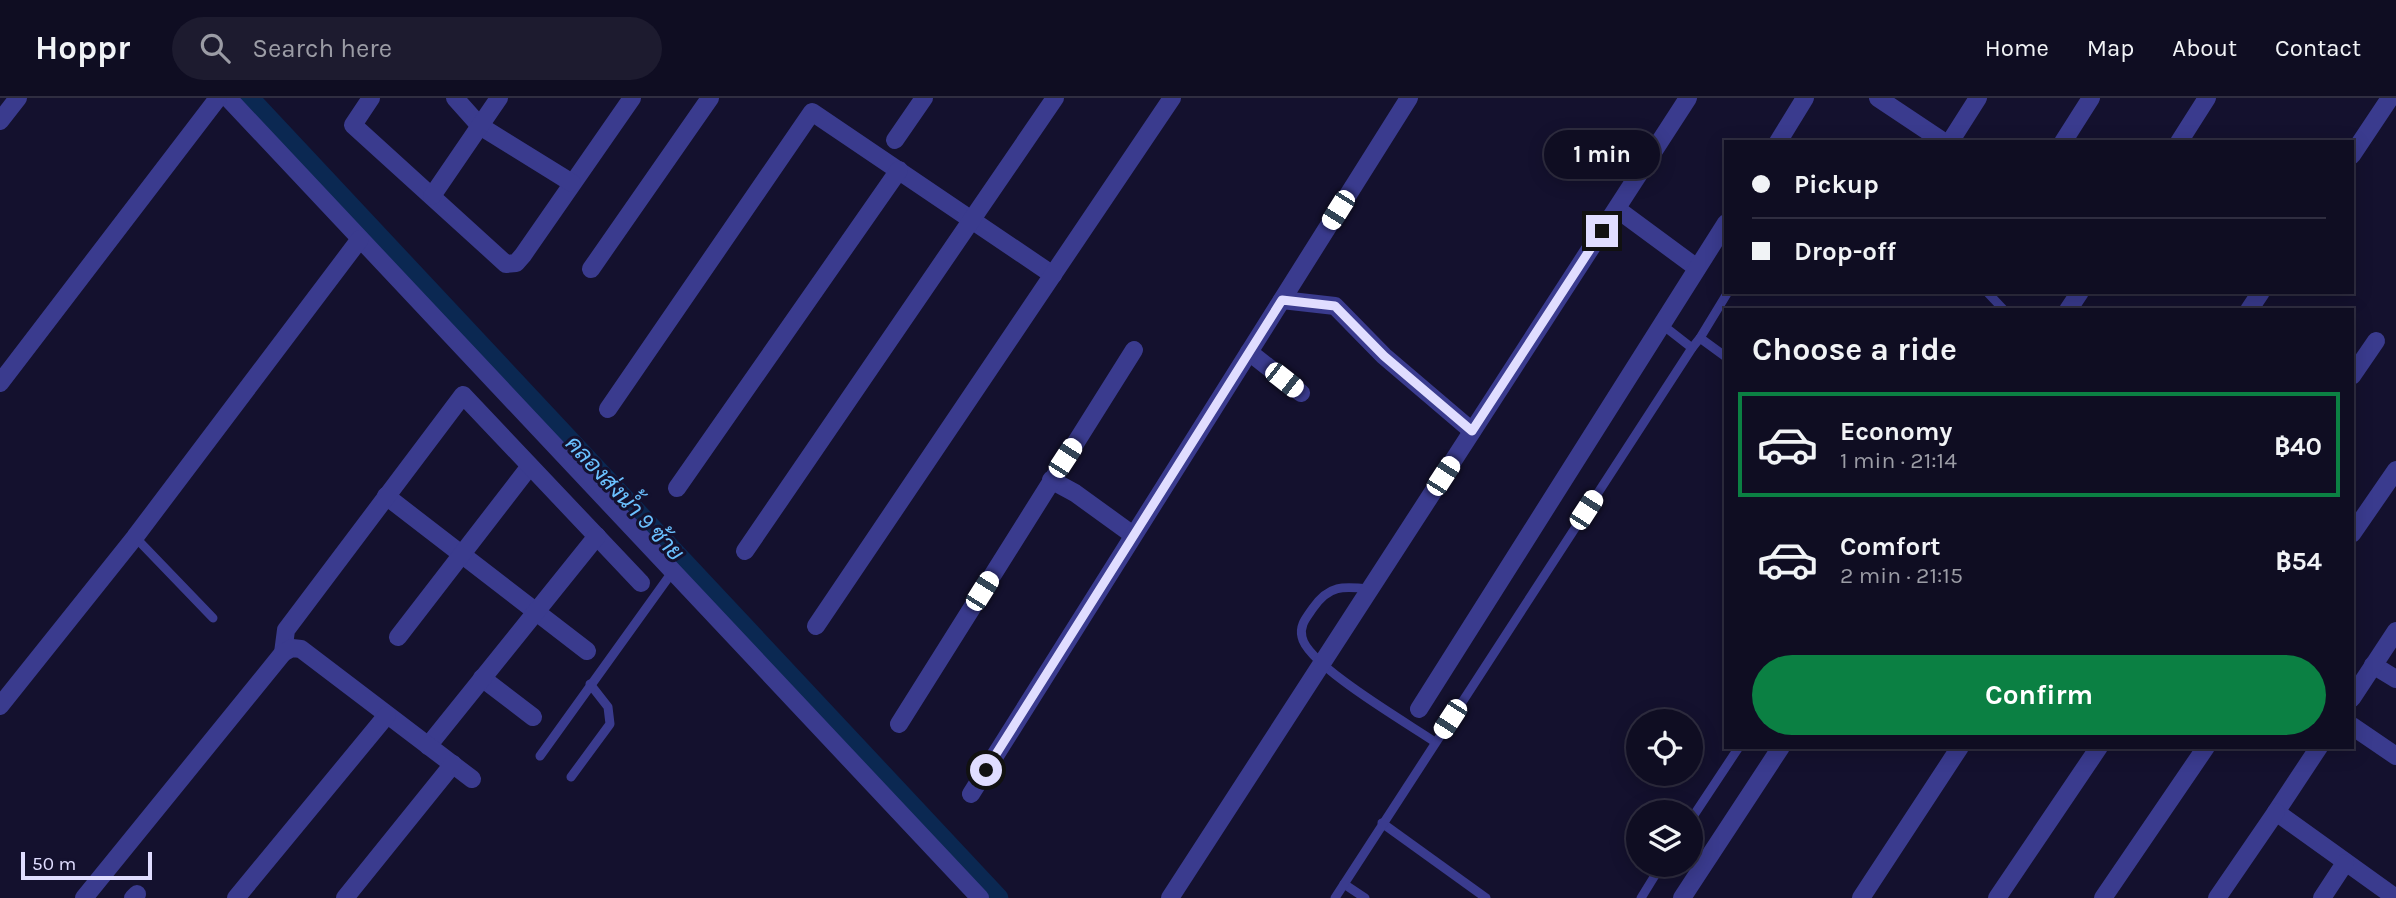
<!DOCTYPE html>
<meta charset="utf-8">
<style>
body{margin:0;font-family:Karla,Sarabun,sans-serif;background:#1d1b2f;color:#f1f3f6;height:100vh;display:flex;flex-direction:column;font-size:26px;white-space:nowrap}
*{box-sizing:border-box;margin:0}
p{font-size:23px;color:#9b9ca5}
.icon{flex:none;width:38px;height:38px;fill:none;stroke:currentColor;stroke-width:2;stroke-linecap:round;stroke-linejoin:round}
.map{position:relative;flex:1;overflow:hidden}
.panel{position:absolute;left:1724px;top:210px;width:630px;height:441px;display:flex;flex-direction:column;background:#0f0d22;border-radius:0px;box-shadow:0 4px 18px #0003,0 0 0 2px #2f2d40}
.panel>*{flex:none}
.hud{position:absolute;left:1724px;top:42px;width:630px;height:154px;border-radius:0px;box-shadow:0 4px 18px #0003,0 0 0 2px #2f2d40;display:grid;align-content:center;height:154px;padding:0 28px;background:#0f0d22}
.buttons{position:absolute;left:1626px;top:611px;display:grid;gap:14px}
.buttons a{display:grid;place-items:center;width:77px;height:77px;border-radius:50%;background:#0f0d22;box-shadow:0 4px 18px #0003,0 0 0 2px #2f2d40;font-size:35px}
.scale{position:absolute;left:21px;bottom:18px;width:131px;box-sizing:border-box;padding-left:7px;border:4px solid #e0ddff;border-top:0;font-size:19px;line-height:24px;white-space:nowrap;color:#e0ddff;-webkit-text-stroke:5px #14112e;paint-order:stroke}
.end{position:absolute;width:32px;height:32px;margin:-16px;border:9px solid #e0ddff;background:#111;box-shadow:0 0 0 4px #111}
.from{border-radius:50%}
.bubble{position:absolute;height:49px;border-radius:24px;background:#0f0d22;box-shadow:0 4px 18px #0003,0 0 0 2px #2f2d40;font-size:23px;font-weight:700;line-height:49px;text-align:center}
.car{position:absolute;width:21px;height:42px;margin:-21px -10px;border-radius:9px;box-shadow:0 0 5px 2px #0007;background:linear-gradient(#fff 24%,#345 0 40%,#fff 0 76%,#345 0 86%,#fff 0)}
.hud b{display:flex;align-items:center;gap:24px;height:66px;font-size:26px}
.hud b+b{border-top:2px solid #2f2d40}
.hud i{width:18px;height:18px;background:#f1f3f6}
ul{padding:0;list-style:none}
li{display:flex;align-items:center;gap:21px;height:105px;margin:0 14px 10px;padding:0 14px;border:4px solid transparent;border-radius:0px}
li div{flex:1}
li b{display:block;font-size:26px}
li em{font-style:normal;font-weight:700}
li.active{border-color:#0b8043}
li>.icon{width:63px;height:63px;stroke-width:1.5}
h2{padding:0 28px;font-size:32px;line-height:84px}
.action{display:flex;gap:14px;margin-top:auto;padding:14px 28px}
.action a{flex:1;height:80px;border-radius:42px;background:#0b8043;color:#fff;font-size:28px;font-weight:700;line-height:80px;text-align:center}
header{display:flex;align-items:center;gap:42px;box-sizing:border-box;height:98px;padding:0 35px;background:#0f0d22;border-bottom:2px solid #2f2d40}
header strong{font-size:33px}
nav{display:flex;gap:38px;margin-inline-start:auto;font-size:24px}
.search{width:490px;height:63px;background:#1d1b2f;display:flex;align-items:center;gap:18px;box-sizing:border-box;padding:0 24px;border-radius:38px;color:#9b9ca5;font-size:26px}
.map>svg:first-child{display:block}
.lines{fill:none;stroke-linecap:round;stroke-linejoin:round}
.canal{stroke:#0b2852;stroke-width:19}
.lane{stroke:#3a3b8e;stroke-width:9}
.street{stroke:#3a3b8e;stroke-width:18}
.route{stroke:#e0ddff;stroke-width:9}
.labels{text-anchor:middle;stroke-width:6;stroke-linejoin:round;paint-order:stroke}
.water-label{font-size:23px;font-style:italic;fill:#6bc1ff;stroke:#14112e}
</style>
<header>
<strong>Hoppr</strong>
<div class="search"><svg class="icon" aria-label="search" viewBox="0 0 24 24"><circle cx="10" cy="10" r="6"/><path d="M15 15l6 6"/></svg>Search here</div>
<nav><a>Home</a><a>Map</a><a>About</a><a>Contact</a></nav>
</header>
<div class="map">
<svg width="2396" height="800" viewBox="0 0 2396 800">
<rect width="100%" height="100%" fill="#14112e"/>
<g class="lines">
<polyline class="canal" points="250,0 999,800"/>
<g class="lane">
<polyline points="1987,194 2004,212"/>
<polyline points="1660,225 1692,250"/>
<polyline points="1700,240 1728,194"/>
<polyline points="135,439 213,520"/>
<path d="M1369 491C1343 488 1329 487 1313 510 1307 519 1299 527 1302 539 1307 567 1407 625 1435 644"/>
<polyline points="540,658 673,473"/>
<polyline points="571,679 610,626 608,609 590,586"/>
<polyline points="1690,723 1739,649"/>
<polyline points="1382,725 1486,800"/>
<polyline points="1344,786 1365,800"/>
<polyline points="1335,800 1692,250 1700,240 1726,259"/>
<polyline points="1641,800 1662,766"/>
</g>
<g class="street">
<polyline points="228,0 980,800"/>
<polyline points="371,0 353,27 506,166 516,165 523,157 632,0"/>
<polyline points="455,0 480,28 572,85"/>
<polyline points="1878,0 1944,44"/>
<polyline points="0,23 18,0"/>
<polyline points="895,42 924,0"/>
<polyline points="1778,44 1805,0"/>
<polyline points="1950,44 1978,0"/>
<polyline points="2063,44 2091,0"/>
<polyline points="2179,44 2207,0"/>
<polyline points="2352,57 2390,0"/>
<polyline points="432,98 499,0"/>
<polyline points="1617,111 1697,170"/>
<polyline points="591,171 710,0"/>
<polyline points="1282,202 1335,208 1384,258 1472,333"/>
<polyline points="2068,212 2080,194"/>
<polyline points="2249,212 2261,194"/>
<polyline points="1249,254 1301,295"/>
<polyline points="2352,278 2376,243"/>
<polyline points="0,285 218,0"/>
<polyline points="608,311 812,14 1053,177"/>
<polyline points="1051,382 1075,395 1133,437"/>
<polyline points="677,390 899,72"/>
<polyline points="386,398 587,553"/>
<polyline points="2352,436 2396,372"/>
<polyline points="745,453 1055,0"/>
<polyline points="816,528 1172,0"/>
<polyline points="398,539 530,368"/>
<polyline points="283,555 286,532 463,297 641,485"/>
<polyline points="2373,567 2396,581"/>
<polyline points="482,580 533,619"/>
<polyline points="2352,600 2396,533"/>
<polyline points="0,608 135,439 360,141"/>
<polyline points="1419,611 1726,125"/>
<polyline points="899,626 1134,252"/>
<polyline points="2352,628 2396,658"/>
<polyline points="428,648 597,438"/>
<polyline points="2319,649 2276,714 2396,800"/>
<polyline points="971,696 1409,0"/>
<polyline points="84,800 283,555 292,550 301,551 472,681"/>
<polyline points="133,800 137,796"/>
<polyline points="236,800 387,617"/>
<polyline points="345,800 453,666"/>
<polyline points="1170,800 1688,0"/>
<polyline points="1682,800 1781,649"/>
<polyline points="1861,800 1960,649"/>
<polyline points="1997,800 2099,649"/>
<polyline points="2103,800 2206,649"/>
<polyline points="2217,800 2276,714"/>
<polyline points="2322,800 2345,765"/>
</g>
</g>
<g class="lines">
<polyline class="route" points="986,672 1282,202 1335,208 1384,258 1472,333 1602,133"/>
</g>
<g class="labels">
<g class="water-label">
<text transform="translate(625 400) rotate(47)" y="8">คลองส่งน้ำ 9 ซ้าย</text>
</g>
</g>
</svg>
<div class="buttons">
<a><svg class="icon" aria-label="locate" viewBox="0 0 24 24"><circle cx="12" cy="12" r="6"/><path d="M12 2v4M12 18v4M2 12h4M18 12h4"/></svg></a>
<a><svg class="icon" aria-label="layers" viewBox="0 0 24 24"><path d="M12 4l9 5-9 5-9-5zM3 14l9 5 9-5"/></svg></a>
</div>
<div class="scale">50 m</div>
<i class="end from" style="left:986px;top:672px"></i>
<i class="end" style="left:1602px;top:133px"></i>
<div class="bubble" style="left:1544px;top:32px;width:116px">1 min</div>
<i class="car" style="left:1338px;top:112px;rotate:212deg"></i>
<i class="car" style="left:1284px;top:282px;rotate:128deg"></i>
<i class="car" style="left:1065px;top:360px;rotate:33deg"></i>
<i class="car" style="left:1443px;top:378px;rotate:33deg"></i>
<i class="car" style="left:1586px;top:412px;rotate:33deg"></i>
<i class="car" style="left:982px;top:493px;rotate:32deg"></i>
<i class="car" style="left:1450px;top:621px;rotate:213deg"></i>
<div class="hud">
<b><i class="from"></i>Pickup</b>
<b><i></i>Drop-off</b>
</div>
<section class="panel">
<h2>Choose a ride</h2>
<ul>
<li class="active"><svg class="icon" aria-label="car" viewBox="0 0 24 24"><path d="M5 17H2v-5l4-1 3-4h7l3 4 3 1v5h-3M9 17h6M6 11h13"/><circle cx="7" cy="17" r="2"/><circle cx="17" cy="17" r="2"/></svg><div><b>Economy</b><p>1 min · 21:14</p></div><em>฿40</em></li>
<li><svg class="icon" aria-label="car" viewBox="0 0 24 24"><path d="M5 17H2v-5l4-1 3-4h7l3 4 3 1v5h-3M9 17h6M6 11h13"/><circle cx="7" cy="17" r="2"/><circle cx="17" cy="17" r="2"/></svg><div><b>Comfort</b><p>2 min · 21:15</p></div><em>฿54</em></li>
</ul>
<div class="action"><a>Confirm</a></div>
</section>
</div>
